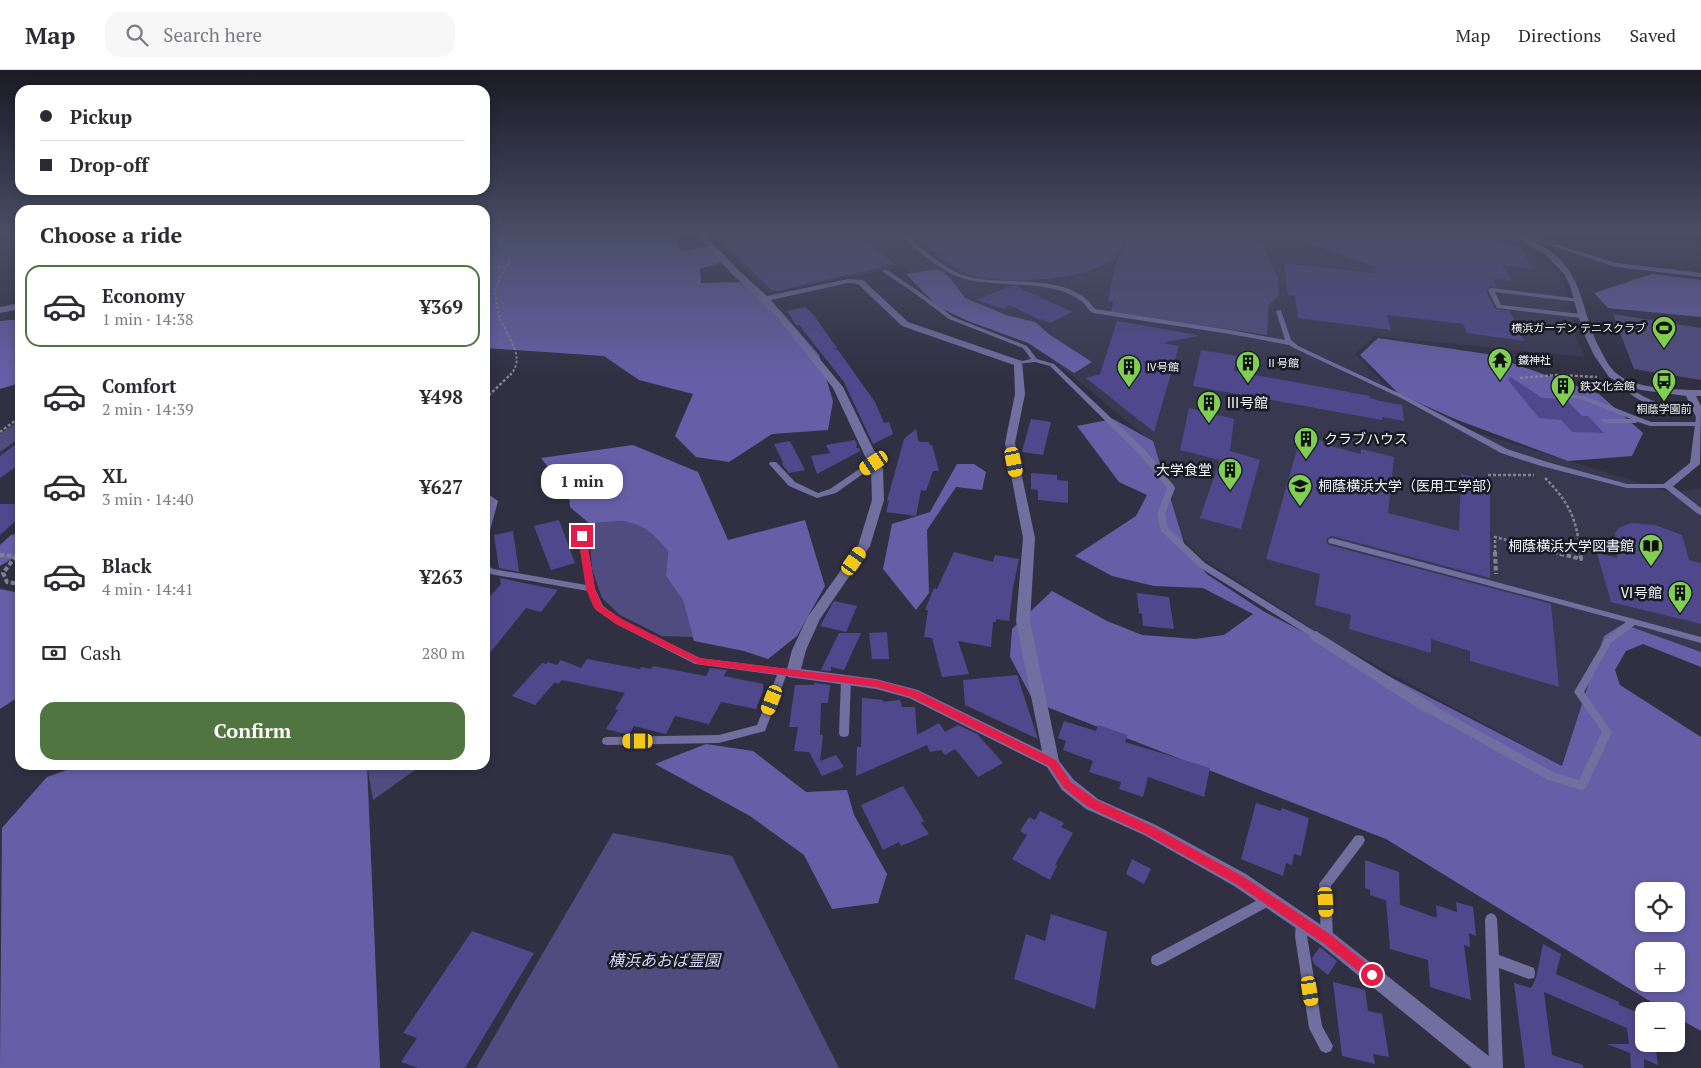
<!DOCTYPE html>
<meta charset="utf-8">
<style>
body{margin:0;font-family:"PT Serif","Noto Sans JP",serif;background:#f7f7f7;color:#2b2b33;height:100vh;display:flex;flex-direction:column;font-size:19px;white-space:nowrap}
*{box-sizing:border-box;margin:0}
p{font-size:16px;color:#7c7c81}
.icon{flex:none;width:28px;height:28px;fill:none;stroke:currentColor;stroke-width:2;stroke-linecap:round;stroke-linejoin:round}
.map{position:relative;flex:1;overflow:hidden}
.sheet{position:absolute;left:15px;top:135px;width:475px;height:565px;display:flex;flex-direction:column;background:#fff;border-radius:15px;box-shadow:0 2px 8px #0003}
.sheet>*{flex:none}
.banner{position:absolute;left:15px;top:15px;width:475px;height:110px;border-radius:15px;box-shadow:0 2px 8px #0003;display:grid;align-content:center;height:110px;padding:0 25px;background:#fff}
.buttons{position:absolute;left:1635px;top:812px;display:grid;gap:10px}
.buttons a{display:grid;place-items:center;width:50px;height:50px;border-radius:10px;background:#fff;box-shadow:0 2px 8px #0003;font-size:25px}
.end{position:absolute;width:22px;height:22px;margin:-11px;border:6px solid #e11d48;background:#fff;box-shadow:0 0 0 2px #fff}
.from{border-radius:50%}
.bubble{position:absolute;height:35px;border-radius:15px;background:#fff;box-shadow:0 2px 8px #0003;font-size:16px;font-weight:600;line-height:35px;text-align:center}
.car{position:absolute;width:15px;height:30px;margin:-15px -8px;border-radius:6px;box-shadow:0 0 4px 1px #0007;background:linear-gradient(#f5c518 24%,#345 0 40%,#f5c518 0 76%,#345 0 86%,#f5c518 0)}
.banner b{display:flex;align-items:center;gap:18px;height:48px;font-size:19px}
.banner b+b{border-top:1px solid #e1e1e2}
.banner i{width:12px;height:12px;background:#2b2b33}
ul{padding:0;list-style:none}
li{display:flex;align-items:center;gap:15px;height:82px;margin:0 10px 8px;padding:0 15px;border:2px solid transparent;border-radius:15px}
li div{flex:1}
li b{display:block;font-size:19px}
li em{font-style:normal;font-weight:600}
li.on{border-color:#517541}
li>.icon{width:45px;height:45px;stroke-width:1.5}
h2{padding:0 25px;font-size:22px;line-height:60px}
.pay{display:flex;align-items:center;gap:12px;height:55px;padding:0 25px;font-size:19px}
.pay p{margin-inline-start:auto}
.action{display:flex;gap:10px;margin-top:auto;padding:10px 25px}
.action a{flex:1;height:58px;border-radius:15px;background:#517541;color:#fff;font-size:20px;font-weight:600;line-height:58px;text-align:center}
header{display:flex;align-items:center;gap:30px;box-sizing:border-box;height:70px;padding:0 25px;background:#fff;border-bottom:1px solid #e1e1e2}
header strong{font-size:24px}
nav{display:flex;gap:28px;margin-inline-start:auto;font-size:18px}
.search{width:350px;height:45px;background:#f7f7f7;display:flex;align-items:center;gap:12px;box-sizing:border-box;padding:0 18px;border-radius:15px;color:#7c7c81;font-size:19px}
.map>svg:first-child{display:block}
.built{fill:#393851}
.green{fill:#504c80}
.forest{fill:#665fa7;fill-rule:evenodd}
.building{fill:#50488d}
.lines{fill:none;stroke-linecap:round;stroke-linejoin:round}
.path-far2{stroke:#828291;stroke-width:2;stroke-dasharray:2.5 2;stroke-linecap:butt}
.path-far1{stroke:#828291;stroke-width:2.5;stroke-dasharray:3 2;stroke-linecap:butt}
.path{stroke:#828291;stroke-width:4;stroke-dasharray:4.5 2.5;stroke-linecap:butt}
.lane{fill:#716ea0;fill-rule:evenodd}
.street{fill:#716ea0;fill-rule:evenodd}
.route{fill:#e11d48}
.labels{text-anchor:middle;stroke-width:5;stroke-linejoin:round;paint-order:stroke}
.far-poi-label{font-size:11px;fill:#f3f3fd;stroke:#1a1a22;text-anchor:start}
.poi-label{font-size:14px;fill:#f3f3fd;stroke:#1a1a22;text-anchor:start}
.near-park-label{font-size:16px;font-style:italic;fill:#d5d4fd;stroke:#1a1a22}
</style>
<header>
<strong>Map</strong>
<div class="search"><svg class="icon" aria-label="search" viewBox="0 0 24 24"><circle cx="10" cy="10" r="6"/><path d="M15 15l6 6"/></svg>Search here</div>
<nav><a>Map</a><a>Directions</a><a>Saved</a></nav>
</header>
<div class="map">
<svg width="1701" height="998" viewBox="0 0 1701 998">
<rect width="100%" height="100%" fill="#313043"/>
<polygon class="built" points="713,165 1507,165 1558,200 1566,219 1575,265 1585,287 1375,266 1355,284 1394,324 1465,359 1673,423 1701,418 1701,585 1630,557 1562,696 1331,571 1201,487 1167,453 1151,371 1029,270 941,231 904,196 769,223"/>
<g class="green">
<polygon points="717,165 860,165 895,194 778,221 771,220"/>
<path d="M914 165H1125C1131 213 1000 216 970 205 949 198 931 178 914 165Z"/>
<path d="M1127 165 1260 166 1278 209 1279 225 1269 235 1267 265 1111 242 1113 232 1108 231C1111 218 1113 200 1119 187 1123 178 1128 175 1127 165Z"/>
<polygon points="1613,244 1701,258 1701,310 1634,299"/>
<polygon points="20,350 20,368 0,382 0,364"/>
<polygon points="610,451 635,452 655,465 668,481 666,506 683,529 693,567 662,566 620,545 602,528 592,499 589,457 590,454"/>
<polygon points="367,695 422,695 373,730"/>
<polygon points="613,763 732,786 839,998 476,998"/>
</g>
<g class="forest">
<polygon points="485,165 674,165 681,181 708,176 722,192 700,199 701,213 739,212 780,240 819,285 833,331 828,360 772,364 729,392 696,387 675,366 693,324 639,310 604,286 485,278"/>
<polygon points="939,199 950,208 965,228 1006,245 1035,252 1050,265 1092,292 1074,303 1028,273 968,251 938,237 906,204"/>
<polygon points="1652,204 1701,210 1701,247 1608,238 1594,223"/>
<polygon points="20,249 20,313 0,319 0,251"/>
<polygon points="1378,268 1487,284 1599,324 1643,363 1632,386 1568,391 1455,349 1399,324 1360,285"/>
<path d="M1113 349 1153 371 1187 483 1208 505 1263 541 1562 696 1604 566 1623 554 1701 582V597L1643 574 1626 581 1615 600 1620 615 1701 667V961L1676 947V941H1666L1386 769 1034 632 1010 587 1012 559 1052 521 1107 551 1142 565 1195 569 1224 565 1253 544 1203 518 1154 516 1112 506 1075 486 1136 446 1147 425 1119 412 1077 356ZM1644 821H1676V854H1644ZM1644 881H1676V914H1644Z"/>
<path d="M633 375 698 402 728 470 805 450 825 516 797 566 768 589 744 581 694 571 683 530 666 506 668 481C643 450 629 448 590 454L570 437 569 424 541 388Z"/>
<polygon points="957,394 974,394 986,402 982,420 956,417 927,460 929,523 916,540 883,499 892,454 930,442"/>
<polygon points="20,463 20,484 0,496 0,475 11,465"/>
<polygon points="0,519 20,523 20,626 0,639"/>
<polygon points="706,674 753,681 806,722 847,720 854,745 887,804 878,833 832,839 804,785 750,746 655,694"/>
<polygon points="81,695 367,695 380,998 0,998 2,758 47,707"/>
</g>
<g class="building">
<polygon points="1291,165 1499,165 1504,174 1519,175 1533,199 1502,195 1512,211 1494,209 1497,217 1490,216 1486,221 1495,239 1510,241 1524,271 1467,263 1463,254 1387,245 1391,260 1298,248 1295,226 1288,225 1284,193 1375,203 1376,197 1291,167"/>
<polygon points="1010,216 1016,216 1072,242 1050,253 1042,249 1040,250 1009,235 1004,239 977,230"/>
<polygon points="805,237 813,244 837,278 834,279 838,280 875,332 884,353 889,352 893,364 873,374 844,312 799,255 796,255 787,241"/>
<polygon points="1117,251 1197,265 1197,266 1163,273 1179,276 1154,362 1086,308 1100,304"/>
<polygon points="1201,280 1237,286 1234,301 1370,326 1370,328 1380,331 1402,335 1404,351 1382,347 1382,350 1193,316"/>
<polygon points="1511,307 1542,328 1566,329 1582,346 1588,346 1604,363 1572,362 1561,350 1539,348 1508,310"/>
<polygon points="1189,338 1234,349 1230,381 1260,390 1241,459 1200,448 1220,390 1180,380"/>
<polygon points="1031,349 1051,352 1043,385 1022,382"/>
<polygon points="916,359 918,370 920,372 929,372 930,375 932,375 939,401 933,401 926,421 921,420 916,446 886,442 889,431 887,431 904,369"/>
<polygon points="1301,365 1323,371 1323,374 1361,384 1361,379 1394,387 1388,443 1459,461 1461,404 1490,411 1490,508 1332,466 1327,468 1326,472 1329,475 1551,534 1559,617 1470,591 1470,581 1431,569 1431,583 1349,559 1351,545 1315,535 1320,504 1266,489"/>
<polygon points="855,370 857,374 856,378 859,378 860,381 817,404 811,386 830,383 826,375"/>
<polygon points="20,371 20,394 0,408 0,386"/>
<polygon points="790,371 805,400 789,403 782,394 783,392 774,374"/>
<polygon points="1031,403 1057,405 1057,410 1068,411 1068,433 1038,430 1038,420 1031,419"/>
<polygon points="0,434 20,434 20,447 0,465"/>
<polygon points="559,450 575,493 551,500 534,456"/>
<polygon points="1631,453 1655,455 1682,465 1689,490 1701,493 1701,554 1611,532 1597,483 1617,488 1615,463 1620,457"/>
<polygon points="513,461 519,502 499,498 494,465"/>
<polygon points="954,482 993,492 995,485 1019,489 1013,518 1009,551 996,549 996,552 993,552 991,577 958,571 969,604 942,607 932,568 924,567 928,540 925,540 934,518 937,519"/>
<polygon points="500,508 558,520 541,542 526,538 485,589 485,532 501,514"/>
<polygon points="1137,523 1169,527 1174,559 1143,556 1142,544 1139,543"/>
<polygon points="834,531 857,536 846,562 820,556"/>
<polygon points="887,562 889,589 872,589 869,563"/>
<polygon points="839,563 861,563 844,600 831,597 831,601 821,600"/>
<polygon points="587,589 640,599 641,597 651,599 653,596 706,606 710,598 727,600 724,606 763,614 763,621 756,639 721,632 709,654 675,646 666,664 634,656 629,665 606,659 618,640 615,639 625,623 562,610 558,614 555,612 535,635 512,626 542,593 546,594 548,592 557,595 561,590 581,598"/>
<polygon points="1017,605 1038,669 965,635 963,610"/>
<polygon points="815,613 830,615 828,633 821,633 820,665 823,665 820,691 836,685 844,697 822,706 809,682 794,681 798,657 789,657 795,615 813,615"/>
<polygon points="862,628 883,630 883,632 900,630 902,637 915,637 917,665 939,653 945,662 958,655 977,664 1003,693 978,707 955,679 945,685 941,680 930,682 927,675 856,706 857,677 861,677"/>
<polygon points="1064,651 1096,661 1098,655 1128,665 1125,672 1210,698 1204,727 1148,707 1143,727 1119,719 1121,712 1089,702 1093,691 1063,680 1066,671 1058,668"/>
<polygon points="903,716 924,751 921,753 929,764 901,776 899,772 883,780 861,735"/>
<polygon points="1256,733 1281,741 1282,738 1309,748 1301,786 1294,784 1292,795 1286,793 1283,806 1241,789"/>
<polygon points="1040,741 1064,753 1061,757 1073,763 1055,795 1057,796 1050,810 1012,789 1027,765 1020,761 1029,747 1035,750"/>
<polygon points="1132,789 1151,799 1144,814 1126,804"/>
<polygon points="1365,790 1399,802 1400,835 1370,825 1370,820 1365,818"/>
<polygon points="1386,830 1437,848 1436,835 1457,842 1456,832 1473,837 1476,866 1469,863 1470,877 1464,875 1471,930 1430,917 1428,890 1390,879"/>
<polygon points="1051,844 1107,862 1095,939 1014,909 1026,864 1045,871"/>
<polygon points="472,861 534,883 465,998 418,998 401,992 417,968 403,963"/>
<polygon points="1543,874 1561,884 1556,904 1619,932 1619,935 1644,945 1644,974 1655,974 1658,995 1644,989 1644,998 1631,998 1630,983 1607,974 1629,974 1627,958 1544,922 1552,985 1583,995 1583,998 1525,998 1514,913 1531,918 1536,908"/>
<polygon points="1320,877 1337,891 1328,905 1314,894 1312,888"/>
<polygon points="1333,912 1365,920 1368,941 1382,944 1389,987 1373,984 1375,994 1342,986"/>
</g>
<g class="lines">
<g class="path-far2">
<polyline points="485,200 509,195"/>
<path d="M510 305C528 287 504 263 499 245 497 238 496 228 495 221 495 215 507 197 510 190L508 182 513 165"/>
</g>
<g class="path-far1">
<polyline points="1520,308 1558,305 1597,307"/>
<polyline points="485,329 511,304"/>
<polyline points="0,362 20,347"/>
<polyline points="1488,405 1534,405"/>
<path d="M1545 408C1569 432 1577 449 1580 483"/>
<polyline points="1495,483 1495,467 1558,483"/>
</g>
<g class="path">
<polyline points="1495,482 1496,504"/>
<polyline points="1553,482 1581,489 1580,482"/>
<polyline points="0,485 16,486 20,483"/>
<polyline points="16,486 3,503 7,512 20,514"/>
</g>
<g class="lane">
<path d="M901 165H906C924 179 943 199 966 206 1001 216 1055 204 1085 228 1089 231 1092 236 1095 239L1230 260 1285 270 1276 241 1281 240 1291 270 1298 276 1407 327 1507 379 1547 392 1627 414H1670L1701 438V445L1698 444 1665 418H1627L1541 396 1501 383 1403 329 1294 278 1289 275 1230 264 1093 243 1091 242C1088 239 1085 234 1081 231 1053 208 996 219 962 208 946 204 911 177 901 165Z"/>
<polygon points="1517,165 1524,165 1617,193 1701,203 1701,207 1616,197"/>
<polygon points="883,200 887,200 917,220 953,247 1027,276 1037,289 1054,294 1146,381 1174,416 1175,418 1165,444 1168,458 1205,493 1319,564 1321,566 1319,568 1313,568 1199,497 1161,461 1157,444 1167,418 1140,385 1050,296 1035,292 1017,294 1017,292 1031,289 1023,278 949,249 913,222 883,202"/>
<polygon points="1491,218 1580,229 1580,231 1578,232 1495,222 1501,235 1581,244 1584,246 1581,248 1497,238 1488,220"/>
<path d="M1621 309 1623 310C1645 334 1666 335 1697 338L1701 340C1695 343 1688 341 1681 341 1654 338 1635 333 1618 311Z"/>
<polygon points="1565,323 1587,327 1651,352 1700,352 1701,356 1650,356 1638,352 1635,353 1605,353 1601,351 1602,349 1631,349 1583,330 1563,326 1563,324"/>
<polygon points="871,391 877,391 878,393 836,423 817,428 789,416 769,394 770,392 776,392 795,412 818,423 830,419"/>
<polygon points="485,422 498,431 489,464 485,467 485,449 490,432 485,428"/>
<polygon points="582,463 586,466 595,519 603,536 622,550 700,588 796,600 798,603 796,606 786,606 765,661 719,673 607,675 603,674 602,671 603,668 607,667 719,665 757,655 777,605 695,594 616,554 596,540 588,521 490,504 485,501 485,493 493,499 586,515 578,466"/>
<polygon points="1332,468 1701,567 1701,573 1635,555 1611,573 1584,622 1612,662 1586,718 1582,720 1548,710 1423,640 1422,637 1423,634 1427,633 1431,634 1555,703 1579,710 1602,662 1574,622 1605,569 1626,552 1329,473 1328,471 1329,469"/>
<polygon points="846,606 850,607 851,610 849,663 848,666 844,667 840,666 839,663 841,610 842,607"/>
<polygon points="1359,765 1363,766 1365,770 1363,774 1331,816 1333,869 1331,873 1327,875 1323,873 1321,869 1319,814 1355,766"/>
<polygon points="1269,824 1273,826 1275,830 1273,834 1162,894 1157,896 1152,894 1151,890 1152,886"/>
<polygon points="1491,843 1495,845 1497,849 1499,885 1534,898 1535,903 1534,908 1529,909 1499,898 1503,998 1489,998 1485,849 1487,845"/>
<polygon points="1302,846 1306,848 1308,852 1307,866 1322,956 1333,976 1331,981 1326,983 1321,981 1309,958 1295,866 1296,852 1298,848"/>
</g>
<g class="street">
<path d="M697 165H705L736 198 767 226 848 209 863 210 908 252 1022 291 1025 324 1015 373 1035 468 1030 551 1059 691 1074 710 1098 729 1156 755 1246 804 1333 863 1495 991 1498 998H1472L1321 875 1234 816 1144 765 1086 739 1062 720 1047 697 909 628 876 619 788 607 786 603 792 580 807 548 858 476 872 430 871 399 833 318 777 247 730 202ZM848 213 858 214 902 256 1014 295 1015 324 1005 373 1023 468 1016 551 1042 681 918 620 876 609 801 599 806 580 820 549 870 476 884 430 883 399 843 317 771 230Z"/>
<path d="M1509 165C1521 164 1531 170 1541 175 1586 201 1579 240 1601 281 1605 289 1610 298 1616 303 1633 319 1679 320 1701 320V326H1696L1701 336 1700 394 1671 418H1663L1661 416 1690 393 1696 347 1686 326 1641 320 1625 316 1609 307 1594 285 1583 262 1570 216 1565 205 1545 184Z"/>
<polygon points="20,233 20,239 0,243 0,237"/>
<polygon points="1316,561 1432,633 1434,637 1432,641 1427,643 1422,641 1311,569 1309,566 1311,563"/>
</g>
</g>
<linearGradient id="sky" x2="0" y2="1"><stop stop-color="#1b1a25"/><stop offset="0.54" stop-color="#484e66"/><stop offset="1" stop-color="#484e66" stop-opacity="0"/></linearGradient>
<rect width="1701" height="304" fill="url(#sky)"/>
<polygon class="route" points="582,464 586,466 595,519 602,536 622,549 699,588 876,610 917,621 1056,690 1071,712 1096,730 1154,757 1244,807 1331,865 1376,901 1378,905 1376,909 1372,911 1368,909 1323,873 1236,814 1146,764 1088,737 1064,718 1049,696 911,627 876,617 698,594 616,554 594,538 586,519 578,466"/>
<defs>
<symbol id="stadium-pin" viewBox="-11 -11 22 30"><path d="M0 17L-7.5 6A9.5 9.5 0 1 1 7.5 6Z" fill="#7fd052" stroke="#1a1a22"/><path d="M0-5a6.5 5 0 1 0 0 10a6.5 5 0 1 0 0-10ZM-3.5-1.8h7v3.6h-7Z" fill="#111"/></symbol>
<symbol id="temple-pin" viewBox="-11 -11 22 30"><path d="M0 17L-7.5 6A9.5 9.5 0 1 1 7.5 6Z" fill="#7fd052" stroke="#1a1a22"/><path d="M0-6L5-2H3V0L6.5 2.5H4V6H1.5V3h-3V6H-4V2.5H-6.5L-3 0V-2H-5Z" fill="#111"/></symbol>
<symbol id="building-pin" viewBox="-11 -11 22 30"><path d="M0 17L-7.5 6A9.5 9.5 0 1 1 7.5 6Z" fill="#7fd052" stroke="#1a1a22"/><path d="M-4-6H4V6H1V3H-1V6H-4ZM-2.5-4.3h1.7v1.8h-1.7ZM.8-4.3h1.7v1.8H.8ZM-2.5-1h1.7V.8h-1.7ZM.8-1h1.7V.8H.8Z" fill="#111"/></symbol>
<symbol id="bus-pin" viewBox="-11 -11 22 30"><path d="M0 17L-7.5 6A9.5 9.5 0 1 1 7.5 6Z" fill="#7fd052" stroke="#1a1a22"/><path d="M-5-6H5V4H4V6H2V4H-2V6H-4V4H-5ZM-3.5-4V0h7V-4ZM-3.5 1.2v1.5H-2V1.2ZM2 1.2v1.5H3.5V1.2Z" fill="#111"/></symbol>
<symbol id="university-pin" viewBox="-11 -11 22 30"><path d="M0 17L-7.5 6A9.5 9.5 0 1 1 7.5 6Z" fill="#7fd052" stroke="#1a1a22"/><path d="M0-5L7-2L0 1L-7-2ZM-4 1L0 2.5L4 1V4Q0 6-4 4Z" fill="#111"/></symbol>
<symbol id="library-pin" viewBox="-11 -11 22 30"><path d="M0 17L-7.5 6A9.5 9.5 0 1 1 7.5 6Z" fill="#7fd052" stroke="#1a1a22"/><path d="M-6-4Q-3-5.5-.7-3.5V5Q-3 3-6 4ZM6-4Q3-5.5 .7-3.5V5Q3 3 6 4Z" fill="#111"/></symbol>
</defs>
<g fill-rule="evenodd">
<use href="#stadium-pin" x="1650" y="244" width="28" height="38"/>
<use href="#temple-pin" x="1486" y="276" width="28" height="38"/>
<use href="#building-pin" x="1234" y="279" width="28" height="38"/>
<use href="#building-pin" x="1115" y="283" width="28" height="38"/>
<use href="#bus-pin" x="1650" y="297" width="28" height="38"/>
<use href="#building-pin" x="1549" y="302" width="28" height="38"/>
<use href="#building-pin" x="1195" y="319" width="28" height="38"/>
<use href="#building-pin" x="1292" y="355" width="28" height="38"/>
<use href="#building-pin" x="1216" y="386" width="28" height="38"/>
<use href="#university-pin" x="1286" y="402" width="28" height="38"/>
<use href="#library-pin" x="1637" y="462" width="28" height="38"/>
<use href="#building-pin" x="1666" y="509" width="28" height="38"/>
</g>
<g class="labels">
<g class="far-poi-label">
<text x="1646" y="262" text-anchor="end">横浜ガーデン テニスクラブ</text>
<text x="1518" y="294">鐵神社</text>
<text x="1266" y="297">Ⅱ号館</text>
<text x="1146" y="301">Ⅳ号館</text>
<text x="1580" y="320">鉄文化会館</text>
<text x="1664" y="343" text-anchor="middle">桐蔭学園前</text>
</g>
<g class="poi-label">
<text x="1226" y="338">Ⅲ号館</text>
<text x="1324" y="374">クラブハウス</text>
<text x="1212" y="405" text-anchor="end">大学食堂</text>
<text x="1318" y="421">桐蔭横浜大学（医用工学部）</text>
<text x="1634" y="481" text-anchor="end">桐蔭横浜大学図書館</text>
<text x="1662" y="528" text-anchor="end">Ⅵ号館</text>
</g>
<g class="near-park-label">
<text x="664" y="896">横浜あおば霊園</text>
</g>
</g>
</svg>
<div class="buttons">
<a><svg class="icon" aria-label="locate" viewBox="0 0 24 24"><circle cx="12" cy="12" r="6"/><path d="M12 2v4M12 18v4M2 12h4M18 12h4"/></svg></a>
<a>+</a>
<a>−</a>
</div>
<i class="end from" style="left:1372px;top:905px"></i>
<i class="end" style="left:582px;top:466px"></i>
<div class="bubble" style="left:541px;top:394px;width:82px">1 min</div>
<i class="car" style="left:1014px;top:392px;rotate:169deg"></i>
<i class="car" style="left:874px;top:393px;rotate:236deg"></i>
<i class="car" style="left:854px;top:491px;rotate:35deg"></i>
<i class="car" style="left:772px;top:630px;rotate:201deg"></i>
<i class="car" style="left:638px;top:671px;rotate:270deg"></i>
<i class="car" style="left:1326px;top:832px;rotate:177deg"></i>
<i class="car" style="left:1310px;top:921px;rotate:171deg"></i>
<div class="banner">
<b><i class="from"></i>Pickup</b>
<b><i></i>Drop-off</b>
</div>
<section class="sheet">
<h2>Choose a ride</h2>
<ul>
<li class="on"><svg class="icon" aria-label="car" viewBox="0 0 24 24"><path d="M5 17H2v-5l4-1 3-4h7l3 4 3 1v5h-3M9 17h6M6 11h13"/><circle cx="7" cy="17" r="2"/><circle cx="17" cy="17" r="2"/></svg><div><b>Economy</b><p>1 min · 14:38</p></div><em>¥369</em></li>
<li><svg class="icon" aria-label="car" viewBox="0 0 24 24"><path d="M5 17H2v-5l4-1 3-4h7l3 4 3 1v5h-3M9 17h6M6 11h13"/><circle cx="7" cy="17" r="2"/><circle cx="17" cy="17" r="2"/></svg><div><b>Comfort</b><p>2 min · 14:39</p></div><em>¥498</em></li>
<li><svg class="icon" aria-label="car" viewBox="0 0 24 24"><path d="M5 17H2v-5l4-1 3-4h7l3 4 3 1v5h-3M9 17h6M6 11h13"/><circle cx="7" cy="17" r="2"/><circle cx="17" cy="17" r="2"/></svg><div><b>XL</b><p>3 min · 14:40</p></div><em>¥627</em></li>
<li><svg class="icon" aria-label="car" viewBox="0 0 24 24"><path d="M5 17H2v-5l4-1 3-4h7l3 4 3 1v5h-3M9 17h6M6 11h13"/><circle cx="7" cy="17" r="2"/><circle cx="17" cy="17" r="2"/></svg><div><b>Black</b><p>4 min · 14:41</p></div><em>¥263</em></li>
</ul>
<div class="pay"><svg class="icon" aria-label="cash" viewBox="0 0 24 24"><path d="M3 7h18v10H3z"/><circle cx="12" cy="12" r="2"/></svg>Cash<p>280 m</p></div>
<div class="action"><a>Confirm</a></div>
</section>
</div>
